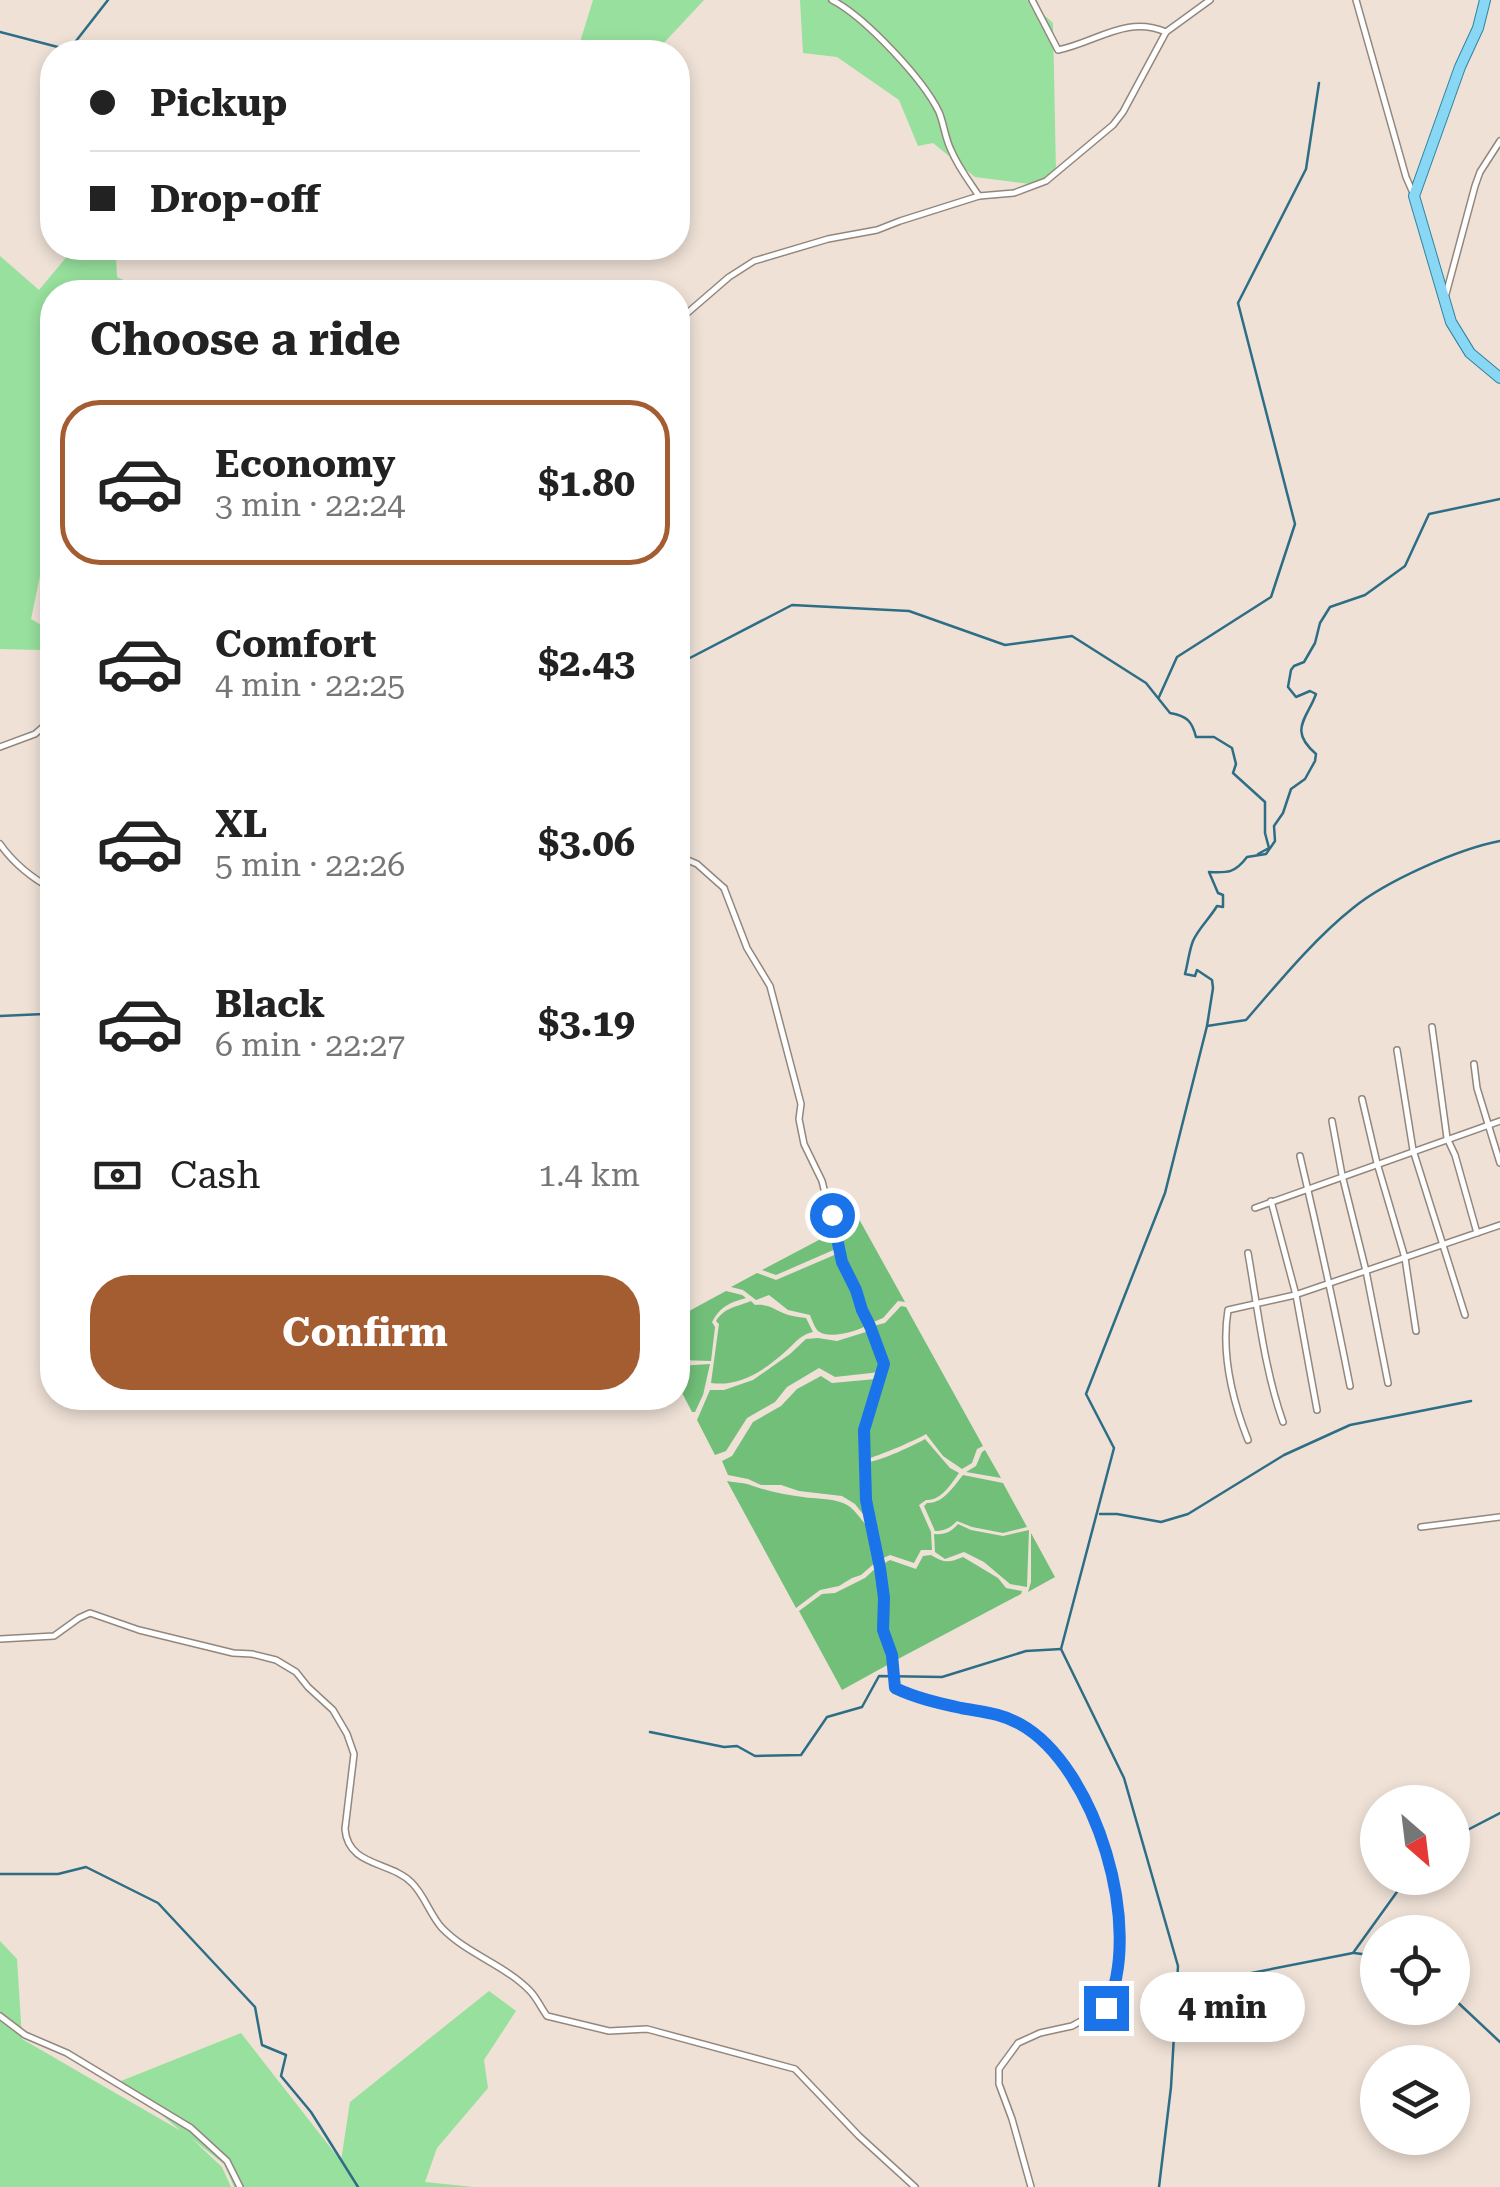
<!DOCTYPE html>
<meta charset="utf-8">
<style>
body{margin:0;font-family:"Roboto Serif",serif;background:#f2f2f2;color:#222;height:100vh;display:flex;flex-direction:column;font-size:38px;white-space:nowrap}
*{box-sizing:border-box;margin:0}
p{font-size:32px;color:#767676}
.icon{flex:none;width:55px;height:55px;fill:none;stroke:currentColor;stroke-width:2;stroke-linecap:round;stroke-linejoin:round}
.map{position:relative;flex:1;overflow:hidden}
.drawer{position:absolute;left:40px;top:280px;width:650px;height:1130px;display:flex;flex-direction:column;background:#fff;border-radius:40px;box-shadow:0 5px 15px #0003}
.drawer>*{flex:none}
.top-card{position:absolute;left:40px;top:40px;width:650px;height:220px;border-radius:40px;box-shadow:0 5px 15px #0003;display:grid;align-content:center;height:220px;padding:0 50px;background:#fff}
.needle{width:65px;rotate:152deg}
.controls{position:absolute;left:1360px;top:1785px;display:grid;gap:20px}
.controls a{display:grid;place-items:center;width:110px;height:110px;border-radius:50%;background:#fff;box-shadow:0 5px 15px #0003;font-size:50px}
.end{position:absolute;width:45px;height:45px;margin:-22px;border:12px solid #1a73e8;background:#fff;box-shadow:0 0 0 5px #fff}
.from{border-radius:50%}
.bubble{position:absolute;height:70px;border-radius:35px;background:#fff;box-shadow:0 5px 15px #0003;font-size:32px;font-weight:700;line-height:70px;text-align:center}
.top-card b{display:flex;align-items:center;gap:35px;height:95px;font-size:38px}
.top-card b+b{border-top:2px solid #e0e0e0}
.top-card i{width:25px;height:25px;background:#222}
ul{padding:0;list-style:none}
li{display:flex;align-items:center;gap:30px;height:165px;margin:0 20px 15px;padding:0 30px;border:5px solid transparent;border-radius:40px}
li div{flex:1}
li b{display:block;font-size:38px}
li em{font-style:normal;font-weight:700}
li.active{border-color:#a35d31}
li>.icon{width:90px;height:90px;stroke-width:1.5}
h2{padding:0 50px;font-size:45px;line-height:120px}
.pay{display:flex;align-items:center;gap:25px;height:110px;padding:0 50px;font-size:38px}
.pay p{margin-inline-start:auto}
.action{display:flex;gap:20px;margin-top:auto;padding:20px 50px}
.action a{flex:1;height:115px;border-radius:40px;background:#a35d31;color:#fff;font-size:40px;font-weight:700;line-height:115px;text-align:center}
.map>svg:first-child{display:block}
.green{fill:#97e09d}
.forest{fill:#71bf79}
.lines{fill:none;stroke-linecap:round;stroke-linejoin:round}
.stream{stroke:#2d6e86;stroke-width:2.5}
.street-casing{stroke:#93877d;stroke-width:8}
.primary-casing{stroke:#3084a1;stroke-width:12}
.street{stroke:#fff;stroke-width:5}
.primary{stroke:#88d7f4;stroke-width:10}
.route{stroke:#1a73e8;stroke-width:12}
</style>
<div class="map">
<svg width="1500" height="2187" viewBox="0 0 1500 2187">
<rect width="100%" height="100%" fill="#efe1d6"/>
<g class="green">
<polygon points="593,0 704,0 660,47 658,52 577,52"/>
<polygon points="800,0 1027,0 1053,23 1056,174 1038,185 975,177 933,143 918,146 899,100 837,57 803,53"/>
<polygon points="74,248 99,248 116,255 117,277 132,284 133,292 52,292 52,566 41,571 31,619 52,631 52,634 40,650 0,649 0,256 39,290"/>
<polygon points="0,1941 17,1959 22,2039 181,2131 121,2081 241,2033 341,2161 350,2102 489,1991 516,2011 484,2060 488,2088 437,2148 425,2182 474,2187 234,2187 224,2164 191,2138 222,2167 231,2187 0,2187"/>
</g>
<g class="forest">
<polygon points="859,1219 905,1302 898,1301 883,1318 871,1323 866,1314 859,1288 845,1263 838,1231"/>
<polygon points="834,1232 838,1248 776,1275 762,1270"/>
<path d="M839 1253 868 1325C857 1331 830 1340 818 1331 815 1328 811 1318 810 1315L788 1310 769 1295 756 1300 743 1290 731 1287 757 1273 776 1280Z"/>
<path d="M726 1291 742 1295 746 1298C729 1303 721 1306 712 1322L715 1327 711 1361 678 1360V1317Z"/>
<path d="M751 1301 755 1305C768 1304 772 1308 783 1313 790 1316 798 1317 806 1318L813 1332C800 1335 796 1342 786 1351 765 1370 740 1387 711 1383L719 1324 716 1321C725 1307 737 1307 751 1301Z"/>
<path d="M901 1306 906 1307 983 1446 977 1449 972 1463 962 1469 943 1456 926 1434C914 1441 883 1454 870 1458L864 1430 887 1363 873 1326 885 1323Z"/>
<polygon points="869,1331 882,1364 880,1372 835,1377 819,1368 787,1387 775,1402 747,1418 726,1451 715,1455 697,1420 710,1390 724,1390 753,1380 790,1354 806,1339 818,1338 837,1341"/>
<polygon points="710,1364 703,1395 695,1412 692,1412 678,1385 678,1366"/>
<polygon points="821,1376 832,1383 876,1379 860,1430 862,1506 866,1518 855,1504 842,1496 799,1491 781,1485 761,1485 748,1479 728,1475 722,1461 732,1456 753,1422 781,1406 797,1389"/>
<path d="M925 1439 950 1468 959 1473C951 1484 941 1501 926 1500L919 1505 931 1532 932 1550H921L914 1563 890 1555 881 1559 869 1508V1462C882 1460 913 1446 925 1439Z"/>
<polygon points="985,1450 1001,1478 966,1472 976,1466 982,1452"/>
<path d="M963 1475 1003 1483 1027 1527 1003 1533 972 1527 957 1521C950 1528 945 1531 935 1531L924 1506 927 1503C943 1504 954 1486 963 1475Z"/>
<path d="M727 1481C735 1483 743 1482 750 1485 767 1491 785 1495 803 1497 816 1499 831 1498 843 1503 855 1507 861 1522 871 1529L877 1561 861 1575 852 1578 839 1586 820 1590 796 1608Z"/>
<path d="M958 1524 971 1530 1003 1536 1029 1530 1027 1587 1010 1584 984 1562 964 1552 945 1559 935 1552 934 1534C945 1535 951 1532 958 1524Z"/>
<polygon points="1031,1533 1055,1577 1028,1592 1031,1582"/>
<path d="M931 1555C944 1563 949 1563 963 1557L998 1578 1006 1588 1022 1591 1021 1594 898 1659 892 1641 887 1633 883 1564 890 1560 916 1569 923 1556Z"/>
<polygon points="877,1567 881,1599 881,1635 891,1663 842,1690 799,1611 822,1594 835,1593 865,1578"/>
</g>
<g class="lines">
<g class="stream">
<polyline points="0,32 77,52"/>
<polyline points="69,50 108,0"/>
<path d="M678 662 686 660 792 605 909 611 1005 645 1072 636 1146 683 1170 713C1187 716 1192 721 1196 737H1214L1232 748 1236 764 1233 773 1265 802V833L1269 848 1258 854"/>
<polyline points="1159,697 1177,657 1271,597 1295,524 1238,303 1306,169 1319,83"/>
<polyline points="0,1016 44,1014 52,1001"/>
<path d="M1207 1026 1246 1020C1279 982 1313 940 1353 908 1386 881 1458 849 1500 841"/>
<polyline points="1100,1514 1117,1514 1161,1522 1188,1514 1284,1455 1350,1425 1471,1401"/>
<polyline points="650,1732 724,1747 737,1746 755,1756 801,1755 827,1717 862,1707 879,1676 942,1677 1026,1651 1061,1649"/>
<polyline points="1452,1838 1500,1813"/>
<polyline points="0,1874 58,1874 86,1867 158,1903 255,2007 262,2045 286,2055 281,2076 311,2112 358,2187"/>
<polyline points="1354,1953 1378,1956"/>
<polyline points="1452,1997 1500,2042"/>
<polyline points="1175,2020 1231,1977 1353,1953 1407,1878"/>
<path d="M1159 2187 1171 2087 1178 1966 1124 1778 1061 1649 1114 1448 1086 1394 1165 1193 1207 1026 1213 988 1212 980 1197 970 1195 976 1185 974C1188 963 1189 951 1193 941 1198 929 1210 918 1217 906L1223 907V895L1218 893 1209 872C1228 873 1235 873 1247 857L1266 854 1275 841 1274 826 1283 813 1291 789 1305 779 1315 761 1316 754C1288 730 1307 719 1316 694L1310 691 1296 697 1288 687 1291 670 1294 666 1304 662 1315 643 1320 623 1330 607 1365 595 1405 566 1429 514 1500 499"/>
</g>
<defs>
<g id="street">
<path d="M832 0C865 17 923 79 939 112 944 124 945 138 951 150 958 167 969 181 979 196"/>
<path d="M1032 0 1058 50C1097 42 1126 15 1166 32"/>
<polyline points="1356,0 1406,177 1413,193"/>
<polyline points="1446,294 1475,186 1480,172 1500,141"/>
<polyline points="678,321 729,277 754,261 828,239 877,230 900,221 979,196 1014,193 1046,181 1113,125 1123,112 1166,32 1210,0"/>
<polyline points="0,747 35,734 52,719"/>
<path d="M0 844C14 864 32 878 52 889"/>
<polyline points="678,856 697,864 724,888"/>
<path d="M724 888 747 948 770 986 801 1104 799 1119 804 1144 822 1181 842 1262 856 1290 863 1315 883 1359 884 1366 864 1430 866 1499 880 1568 884 1598 883 1630 892 1655 895 1688C919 1699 943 1704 969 1709 988 1713 1002 1714 1020 1724 1094 1764 1146 1932 1106 2007L1072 2026 1040 2033 1018 2043 999 2069V2084L1012 2119 1031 2187"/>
<polyline points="1432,1027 1447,1138 1455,1155 1477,1233"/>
<polyline points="1397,1050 1413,1150 1465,1315"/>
<polyline points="1474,1064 1477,1088 1500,1163"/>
<polyline points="1362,1099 1377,1163 1405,1258 1416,1331"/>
<polyline points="1332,1121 1342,1175 1366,1271 1388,1383"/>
<path d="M1300 1156C1318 1233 1335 1309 1350 1386"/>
<polyline points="1271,1201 1296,1295 1317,1410"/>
<polyline points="1255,1208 1500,1121"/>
<path d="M1248 1253C1258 1310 1264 1368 1283 1422"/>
<path d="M1248 1440C1232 1399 1221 1353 1228 1310L1295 1295 1500 1225"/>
<polyline points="1421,1527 1500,1517"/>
<path d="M0 1639 54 1636 79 1618 90 1613 139 1630 233 1653 252 1654 276 1660 296 1672 308 1687 333 1710 347 1734 354 1754 345 1829C348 1867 391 1861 412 1883 425 1896 430 1915 442 1928 467 1954 505 1965 530 1991 537 1998 541 2008 547 2016L609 2031 647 2029 795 2069 859 2136 915 2187"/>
<polyline points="0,2016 25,2035 67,2053 191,2128 227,2161 240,2187"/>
</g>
<polyline id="primary" points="1485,0 1478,28 1460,67 1414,196 1451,322 1470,353 1500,378"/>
</defs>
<use href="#street" class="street-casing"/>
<use href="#primary" class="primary-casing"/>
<use href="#street" class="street"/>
<use href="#primary" class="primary"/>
</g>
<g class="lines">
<path class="route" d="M832 1215 842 1262 856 1290 862 1310 870 1326 884 1364 864 1430 866 1500 880 1568 884 1598 883 1630 892 1655 895 1688C916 1698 938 1703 961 1708 982 1712 1001 1713 1020 1724 1096 1766 1145 1930 1106 2008"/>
</g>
</svg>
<div class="controls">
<a><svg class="needle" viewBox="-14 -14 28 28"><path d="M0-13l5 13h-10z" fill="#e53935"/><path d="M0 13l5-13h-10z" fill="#767676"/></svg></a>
<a><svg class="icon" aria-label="locate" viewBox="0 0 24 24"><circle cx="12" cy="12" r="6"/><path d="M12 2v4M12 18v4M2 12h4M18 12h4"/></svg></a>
<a><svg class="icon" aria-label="layers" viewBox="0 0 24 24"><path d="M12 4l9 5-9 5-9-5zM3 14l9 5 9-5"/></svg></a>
</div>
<i class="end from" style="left:832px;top:1215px"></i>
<i class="end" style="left:1106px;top:2008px"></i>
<div class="bubble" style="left:1140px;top:1972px;width:165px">4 min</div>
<div class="top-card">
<b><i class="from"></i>Pickup</b>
<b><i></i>Drop-off</b>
</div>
<section class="drawer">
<h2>Choose a ride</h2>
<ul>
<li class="active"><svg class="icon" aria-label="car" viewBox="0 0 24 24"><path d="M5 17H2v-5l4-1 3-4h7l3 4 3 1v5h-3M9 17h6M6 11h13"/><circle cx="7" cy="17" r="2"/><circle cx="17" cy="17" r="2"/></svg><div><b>Economy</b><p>3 min · 22:24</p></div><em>$1.80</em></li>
<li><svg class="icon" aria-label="car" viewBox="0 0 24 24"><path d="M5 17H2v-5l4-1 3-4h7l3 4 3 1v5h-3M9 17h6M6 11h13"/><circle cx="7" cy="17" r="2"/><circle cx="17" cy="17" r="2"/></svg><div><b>Comfort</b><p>4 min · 22:25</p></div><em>$2.43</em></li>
<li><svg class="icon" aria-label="car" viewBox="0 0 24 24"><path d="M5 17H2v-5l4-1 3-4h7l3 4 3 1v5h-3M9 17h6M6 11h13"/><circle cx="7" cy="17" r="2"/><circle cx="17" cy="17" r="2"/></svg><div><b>XL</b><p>5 min · 22:26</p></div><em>$3.06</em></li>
<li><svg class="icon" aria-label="car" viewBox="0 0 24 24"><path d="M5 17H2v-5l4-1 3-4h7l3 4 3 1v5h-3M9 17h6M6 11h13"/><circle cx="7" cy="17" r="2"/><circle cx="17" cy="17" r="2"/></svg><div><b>Black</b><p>6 min · 22:27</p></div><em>$3.19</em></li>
</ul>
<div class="pay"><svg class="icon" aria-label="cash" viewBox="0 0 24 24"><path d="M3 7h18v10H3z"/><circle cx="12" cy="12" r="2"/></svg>Cash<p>1.4 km</p></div>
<div class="action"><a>Confirm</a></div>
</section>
</div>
